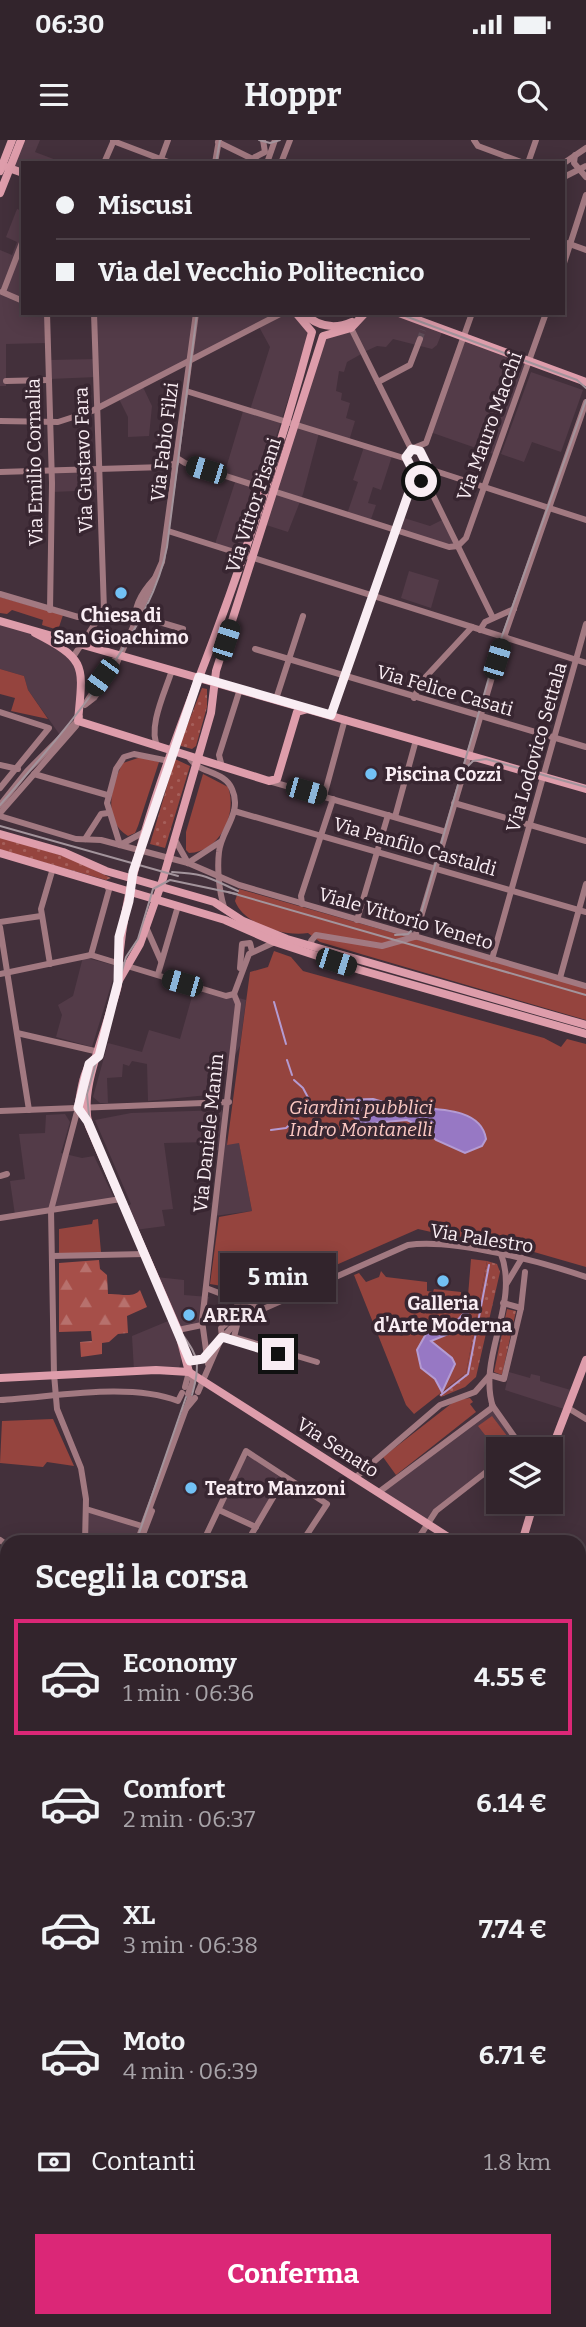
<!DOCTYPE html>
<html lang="it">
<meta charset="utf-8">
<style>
body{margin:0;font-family:Bitter,serif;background:#3d3038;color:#f1f3f6;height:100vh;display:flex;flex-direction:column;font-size:26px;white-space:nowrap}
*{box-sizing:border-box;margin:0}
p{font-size:23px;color:#a8a4a9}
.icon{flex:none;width:38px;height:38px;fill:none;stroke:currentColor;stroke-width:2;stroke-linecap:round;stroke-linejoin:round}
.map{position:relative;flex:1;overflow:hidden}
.sheet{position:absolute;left:0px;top:1395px;width:586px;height:793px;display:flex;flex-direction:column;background:#32242c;border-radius:21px 21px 0 0;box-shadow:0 4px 18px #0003,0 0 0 2px #4d4148}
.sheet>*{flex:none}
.top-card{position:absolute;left:21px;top:21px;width:544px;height:154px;border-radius:0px;box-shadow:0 4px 18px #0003,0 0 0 2px #4d4148;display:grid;align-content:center;height:154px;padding:0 35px;background:#32242c}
.tools{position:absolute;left:486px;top:1297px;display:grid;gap:14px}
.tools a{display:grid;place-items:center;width:77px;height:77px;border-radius:0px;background:#32242c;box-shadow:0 4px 18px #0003,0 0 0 2px #4d4148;font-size:35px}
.end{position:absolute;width:32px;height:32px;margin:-16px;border:9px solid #f9edf3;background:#111;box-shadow:0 0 0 4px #111}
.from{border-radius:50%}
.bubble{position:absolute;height:49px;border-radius:0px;background:#32242c;box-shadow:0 4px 18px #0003,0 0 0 2px #4d4148;font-size:23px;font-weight:700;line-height:49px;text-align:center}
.car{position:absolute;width:21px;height:42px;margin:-21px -10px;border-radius:9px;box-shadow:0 0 5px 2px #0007;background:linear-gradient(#222 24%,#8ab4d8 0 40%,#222 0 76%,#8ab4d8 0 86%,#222 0)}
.top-card b{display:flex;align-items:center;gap:24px;height:66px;font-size:26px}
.top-card b+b{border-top:2px solid #4d4148}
.top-card i{width:18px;height:18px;background:#f1f3f6}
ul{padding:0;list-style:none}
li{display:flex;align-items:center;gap:21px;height:116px;margin:0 14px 10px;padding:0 21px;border:4px solid transparent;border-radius:0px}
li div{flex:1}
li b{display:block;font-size:26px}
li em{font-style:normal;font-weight:700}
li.on{border-color:#db2777}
li>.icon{width:63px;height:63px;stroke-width:1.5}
h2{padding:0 35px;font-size:32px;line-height:84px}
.pay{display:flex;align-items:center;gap:18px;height:77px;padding:0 35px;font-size:26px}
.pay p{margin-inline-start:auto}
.cta{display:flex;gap:14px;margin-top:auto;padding:14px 35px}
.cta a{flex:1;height:80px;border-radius:0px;background:#db2777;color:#fff;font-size:28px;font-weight:700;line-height:80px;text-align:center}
.status{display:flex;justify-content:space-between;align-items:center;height:49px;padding:0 35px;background:#32242c;direction:ltr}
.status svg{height:19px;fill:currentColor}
header{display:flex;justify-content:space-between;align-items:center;height:91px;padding:0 35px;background:#32242c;font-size:32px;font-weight:700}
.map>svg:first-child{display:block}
.built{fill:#533b48}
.grass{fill:url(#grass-dots)}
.forest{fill:url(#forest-firs)}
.green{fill:#95443e}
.water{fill:#9778c4;stroke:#b49bd2;stroke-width:2}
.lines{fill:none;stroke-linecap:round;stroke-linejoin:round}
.stream{stroke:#b49bd2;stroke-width:2}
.street-tunnel{stroke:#5e4c57;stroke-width:6;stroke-dasharray:6 3;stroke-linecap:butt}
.street{stroke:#a27981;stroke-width:6}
.secondary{stroke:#de9dab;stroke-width:8}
.tram{stroke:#a3949c;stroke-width:2}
.route{stroke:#f9edf3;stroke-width:9}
.poi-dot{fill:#72c1f5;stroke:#382631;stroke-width:2.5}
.labels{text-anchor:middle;stroke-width:7;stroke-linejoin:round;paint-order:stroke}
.street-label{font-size:19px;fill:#f9edf3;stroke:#382631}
.poi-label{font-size:19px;font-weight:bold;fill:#f9edf3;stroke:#382631;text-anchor:start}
.park-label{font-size:19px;font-style:italic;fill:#fcc9c3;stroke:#382631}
</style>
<div class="status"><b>06:30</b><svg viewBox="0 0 49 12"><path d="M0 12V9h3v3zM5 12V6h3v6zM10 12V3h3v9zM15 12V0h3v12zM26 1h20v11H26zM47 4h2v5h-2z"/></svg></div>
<header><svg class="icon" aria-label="menu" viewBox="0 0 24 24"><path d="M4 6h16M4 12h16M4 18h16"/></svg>Hoppr<svg class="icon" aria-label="search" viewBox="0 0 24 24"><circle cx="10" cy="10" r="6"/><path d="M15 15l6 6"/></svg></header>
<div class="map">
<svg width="586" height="2187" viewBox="0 0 586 2187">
<defs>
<pattern id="grass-dots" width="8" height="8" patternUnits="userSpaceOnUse" patternTransform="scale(1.75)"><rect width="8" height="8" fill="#95443e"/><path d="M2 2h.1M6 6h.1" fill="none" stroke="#a55f5a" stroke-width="1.8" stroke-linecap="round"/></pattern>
<pattern id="forest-firs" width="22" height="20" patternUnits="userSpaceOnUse" patternTransform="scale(1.75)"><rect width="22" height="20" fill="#a64f49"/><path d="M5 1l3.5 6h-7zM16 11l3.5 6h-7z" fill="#b7716d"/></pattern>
</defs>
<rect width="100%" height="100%" fill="#43303b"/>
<g class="built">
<polygon points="22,0 40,0 35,12 64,23 23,23 23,33 10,28"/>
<polygon points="17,69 23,71 23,173 47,173 47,203 6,204 6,246 0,246 0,110 12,115 17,102 6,97"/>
<polygon points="95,173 295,173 310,189 240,412 215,404 236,339 224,335 244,268 250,270 270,207 258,185 142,245 152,266 149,296 128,297 128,277 118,257 98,267 97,237 49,239 49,220 96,219"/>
<polygon points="366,173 398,173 443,190 437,205 432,209 393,199 386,207 377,206 364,212 354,194 356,186"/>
<polygon points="351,189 363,213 347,222 344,232 339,231 336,251 342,253 341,260 350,263 346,278 355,281 349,301 319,293 303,354 288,392 263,384 322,199"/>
<polygon points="464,198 528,221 496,315 430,292"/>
<polygon points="531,232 583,250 561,312 532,302 524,322 501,314"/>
<polygon points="364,307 392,316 381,350 373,347 368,363 376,365 370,382 347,374 358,342 353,340"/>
<polygon points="99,330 100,350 52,352 52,332"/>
<polygon points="401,377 430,386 444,379 458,406 449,407 397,390"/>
<polygon points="409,431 439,440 431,468 401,458"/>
<polygon points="0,482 26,489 56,505 78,525 77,575 60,595 28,550 24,536 0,529"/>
<polygon points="83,817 117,826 92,907 56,897 62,875 58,865 73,856"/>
<polygon points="195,846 246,860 240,906 217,947 208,955 148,961 147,924 132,921 129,926 123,924 122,937 107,938 108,963 100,963 93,957 108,903 142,912 149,890 180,899"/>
<polygon points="222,970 227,1004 239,1002 252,1071 214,1076 221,1010 210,1010 209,1002 164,1003 173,1069 162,1070 165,1086 135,1090 125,1068 131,1064 95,980 131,973"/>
<polygon points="65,974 70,982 61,1013 82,1018 94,1016 115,1060 15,1075 10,1041 25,1039 19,994 45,993 46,975"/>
<polygon points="156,1137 184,1140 184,1155 209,1157 203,1185 178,1189 183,1210 179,1229 134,1231 132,1196 173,1179"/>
<polygon points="509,1232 530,1238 531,1234 540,1236 540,1241 574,1251 567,1270 505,1250"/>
<polygon points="493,1268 520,1305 514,1309 499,1309 499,1321 428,1382 380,1351"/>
<polygon points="250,1316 281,1338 255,1383 222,1368 245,1318"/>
<polygon points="85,1369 142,1386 137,1402 85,1402"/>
<polygon points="406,2181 523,2181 521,2187 404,2187"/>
</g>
<g class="grass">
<polygon points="202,548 207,549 207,567 196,606 192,609 181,606 181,601"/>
<polygon points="175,619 190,626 165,708 150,704"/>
<polygon points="0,697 67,717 111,738 106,740 0,710"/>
<polygon points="487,1121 497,1124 500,1132 476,1237 465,1247 441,1257 439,1255 466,1233"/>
<polygon points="507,1169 516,1171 502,1235 494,1232"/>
</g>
<path class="forest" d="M99 1120 100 1129 107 1135 108 1154C119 1153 133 1159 140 1150L147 1167 127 1176 128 1193 118 1194 109 1202 102 1203V1214L81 1217 80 1202 92 1201 91 1191 59 1192V1123Z"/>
<g class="green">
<polygon points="0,457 63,475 58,490 42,485 43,480 12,470 7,474 0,473"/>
<polygon points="0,529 24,536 28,550 48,579 11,571 15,558 0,554"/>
<path d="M141 617 159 622 138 686 135 693 128 696C102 681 111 644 123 623Z"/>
<path d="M203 634 228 647C238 675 219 712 189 713L186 710V692Z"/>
<path d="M239 749 586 848V880L320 802 308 793C285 797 244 785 235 761Z"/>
<polygon points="274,811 291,817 303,831 544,898 561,907 567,899 586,904 586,1127 479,1096 453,1097 418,1089 270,1154 210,1144 219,1077 252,1071 239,1003 227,1005 250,832 268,827"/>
<polygon points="98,1079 101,1112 59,1114 59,1089 92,1084 93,1080"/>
<polygon points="471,1119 487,1121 466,1233 414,1274 406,1265 354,1135 359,1133 366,1142 379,1137 381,1131 386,1137 427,1142 427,1151 433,1152 434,1149 461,1152 461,1155 468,1156"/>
<polygon points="470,1258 473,1262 470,1264 476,1272 396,1335 383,1317 456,1260"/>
<polygon points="492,1276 514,1305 499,1309 499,1313 478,1286"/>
<polygon points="53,1279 74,1326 47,1322 43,1327 0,1323 2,1281"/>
</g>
<g class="water">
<path d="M373 959C382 961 390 965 400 966 426 970 481 964 486 999L482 1006 465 1013 436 1000 424 988 407 980 362 984 349 973 328 964 340 960Z"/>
<polygon points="465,1172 468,1173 469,1178 456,1191 431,1201 452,1218 455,1224 442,1252 435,1239 421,1228 417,1210 427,1192 454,1184"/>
</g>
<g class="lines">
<g class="stream">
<polyline points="274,862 286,904"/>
<polyline points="287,920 292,935"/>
<polyline points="294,940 303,948 312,965"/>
<polyline points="271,990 286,988 295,980"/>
<polyline points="441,1255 468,1234 489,1125"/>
</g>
<polyline class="street-tunnel" points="420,199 423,190"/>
<g class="street">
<polyline points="474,0 478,6 524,23"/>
<polyline points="113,1 171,23"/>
<polyline points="218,2 261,23"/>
<polyline points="575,15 574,23 586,37"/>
<polyline points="255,17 265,12 263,0"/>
<polyline points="161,19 168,0"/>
<polyline points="104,23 114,0"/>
<polyline points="215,23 219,0"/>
<polyline points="267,23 275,0"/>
<polyline points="281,23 290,0"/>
<polyline points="528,23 536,0"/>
<polyline points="564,23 586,8"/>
<polyline points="564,37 586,26"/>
<polyline points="564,102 586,110"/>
<polyline points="564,123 586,55"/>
<polyline points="2,152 23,161"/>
<polyline points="3,152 23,100"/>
<polyline points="47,173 52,343 50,470"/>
<polyline points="351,188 411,309"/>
<polyline points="6,241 49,240"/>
<polyline points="378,242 410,225 420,199"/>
<polyline points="186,251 407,319"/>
<polyline points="0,281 58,282 92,271 282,173"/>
<polyline points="416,308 430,331 426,341"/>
<polyline points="411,309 426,303 472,173"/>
<polyline points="411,309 407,319 417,338 426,341"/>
<polyline points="177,318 185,323 263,348"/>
<polyline points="429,329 586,380"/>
<polyline points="0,332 164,327 176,323"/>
<polyline points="426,341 493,478"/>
<polyline points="273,351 449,407 458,406"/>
<polyline points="168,391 586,523"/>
<polyline points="458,406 466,398 546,173"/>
<polyline points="0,454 78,477 104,470"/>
<polyline points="139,476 183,489"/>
<path d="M136 481C133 466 144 450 154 439"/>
<polyline points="480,490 485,482 514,469"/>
<polyline points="255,509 586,607"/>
<polyline points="73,517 104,470 94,173"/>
<polyline points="414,558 421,542 472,487"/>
<polyline points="276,559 303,476"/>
<polyline points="85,564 116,518"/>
<polyline points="85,565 94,558 116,525 162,422 196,173"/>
<polyline points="0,572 49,588 0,648"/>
<polyline points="331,575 415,335"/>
<path d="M158 607C147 589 165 552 171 533L176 531"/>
<path d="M189 617C198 634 224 630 232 649 243 673 221 690 219 712 217 728 219 751 224 767"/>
<polyline points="0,625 18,629"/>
<polyline points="222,627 219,615 240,549"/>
<polyline points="34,634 107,655"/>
<polyline points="269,641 446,692"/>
<polyline points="324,656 345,579"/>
<polyline points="454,663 586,701"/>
<polyline points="0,665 27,631 76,582"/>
<polyline points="234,671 586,772"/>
<polyline points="0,673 76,586 80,577"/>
<polyline points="0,676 76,699 101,700 188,723 239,745 586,846"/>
<polyline points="395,677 416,600"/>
<polyline points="174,698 188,723"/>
<polyline points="85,699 101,674 108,673"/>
<polyline points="120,705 107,663 116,629 124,617 134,614 169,621"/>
<polyline points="120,705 146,691"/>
<polyline points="188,723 220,702"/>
<polyline points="302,764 301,756 333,659"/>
<polyline points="357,780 388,675"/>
<polyline points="0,782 41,776"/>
<polyline points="0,787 29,970"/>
<polyline points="146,787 161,821"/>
<polyline points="415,797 504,497 586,262"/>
<polyline points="312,806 311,801 316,795 382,806 414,797"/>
<polyline points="91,815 109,750 106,744"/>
<polyline points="492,819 586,484"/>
<polyline points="50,824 41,769 53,728"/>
<polyline points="240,828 242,804 250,803 252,811"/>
<polyline points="0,834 91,815 226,856 234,854"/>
<polyline points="158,834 178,766"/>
<polyline points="560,838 586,744"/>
<polyline points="234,854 249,814 275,802"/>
<polyline points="17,893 99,912"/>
<polyline points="78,968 51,1070 54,1234 57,1269 81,1328 86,1359 85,1402"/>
<polyline points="0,971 229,962"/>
<polyline points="0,1036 7,1034"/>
<polyline points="0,1078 121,1059"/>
<polyline points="52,1116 145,1114"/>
<polyline points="507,1143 522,1118"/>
<polyline points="206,1148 258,1168"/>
<polyline points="236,1160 240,1173 234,1197 317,1222"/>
<polyline points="503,1163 521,1168"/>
<polyline points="178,1190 202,1185"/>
<polyline points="222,1197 221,1188 240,1173"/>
<polyline points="187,1216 195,1222 209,1213"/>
<polyline points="208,1224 202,1181 238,864 234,854"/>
<polyline points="490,1235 504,1239 521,1168 525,1132"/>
<polyline points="185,1247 189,1232"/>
<path d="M198 1252 220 1201 238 1180 408 1105C452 1098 543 1122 586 1137"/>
<polyline points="188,1254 193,1242 192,1234"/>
<path d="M0 1260C54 1257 128 1242 178 1261L182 1253"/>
<polyline points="492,1265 523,1309"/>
<path d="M493 1267C477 1217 520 1164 501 1114"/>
<polyline points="568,1268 586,1279"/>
<polyline points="185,1270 195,1258"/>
<polyline points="356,1337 440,1265 475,1252 490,1235"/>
<polyline points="379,1352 493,1267"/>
<polyline points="86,1369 142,1386"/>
<polyline points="219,1370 256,1387"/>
<polyline points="142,1397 152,1371"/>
<polyline points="0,1400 7,1405"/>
<polyline points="137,1402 190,1258"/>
<polyline points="203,1402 246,1311 327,1364 302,1402"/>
<polyline points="247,1402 285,1337"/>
<polyline points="416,1402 436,1371 499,1322"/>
<polyline points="579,1461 586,1456"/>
<polyline points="0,1492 7,1497"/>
<polyline points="579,1538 586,1545"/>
<polyline points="0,1546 7,1541"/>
<polyline points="579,1586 586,1583"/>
<polyline points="0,1591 7,1603"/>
<polyline points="0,1616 7,1608"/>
<polyline points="579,1666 586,1677"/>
<polyline points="0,1690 7,1694"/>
<polyline points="0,1774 7,1757"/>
<polyline points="0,1793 7,1795"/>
<polyline points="579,1856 586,1830"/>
<polyline points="579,1889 586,1889"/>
<polyline points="0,1900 7,1923"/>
<polyline points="579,1962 586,1965"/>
<polyline points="0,2016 7,2019"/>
<polyline points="0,2081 7,2065"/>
<polyline points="579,2101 586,2099"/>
<polyline points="0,2155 7,2147"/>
<polyline points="0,2158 7,2165"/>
<polyline points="20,2180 25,2187"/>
<polyline points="83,2180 85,2187"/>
<polyline points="261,2180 274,2187"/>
<polyline points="368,2180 369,2187"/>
<polyline points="3,2187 12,2180"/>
<polyline points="119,2187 123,2180"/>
<polyline points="189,2187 192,2180"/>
<polyline points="415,2187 417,2180"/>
</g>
<g class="secondary">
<polyline points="6,27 23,33"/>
<polyline points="0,31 12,0"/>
<polyline points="0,53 21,0"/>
<path d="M303 173C317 186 334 190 352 182"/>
<polyline points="399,173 586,242"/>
<polyline points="0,481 586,649"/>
<path d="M35 493C88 520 83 526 78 581L269 641 277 639 297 572 308 569"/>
<polyline points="0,694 63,712 106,731 214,762 243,781 287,799 586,885"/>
<polyline points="0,713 225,780 275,802 360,830 586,894"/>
<polyline points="118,842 140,804 162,742 211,573 216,531 323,196 351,188 365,173"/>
<path d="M85 978 78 968C81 952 83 925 98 916"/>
<path d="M189 1232 178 1190 89 986C79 952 102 902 111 868 113 860 118 850 118 843 119 750 163 631 197 543 241 429 280 310 312 192L296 173"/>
<polyline points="0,1238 156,1230 189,1232 456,1402"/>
<polyline points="551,1311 586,1220"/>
<polyline points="522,1402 534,1362"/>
<polyline points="579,1509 586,1516"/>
<polyline points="579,2020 586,1998"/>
<polyline points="529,2187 531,2180"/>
</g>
<g class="tram">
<polyline points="259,0 270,3 280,0"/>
<polyline points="216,23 220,0"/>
<polyline points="397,173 577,240 586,248"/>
<polyline points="462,632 473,621 486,619 586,647"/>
<path d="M0 665C59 597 150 496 167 407L197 173"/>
<polyline points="0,686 178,736"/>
<path d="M172 732C207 734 207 737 238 751"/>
<polyline points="228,752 586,855"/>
<polyline points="395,795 408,794 418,784 496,513 586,260"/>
<path d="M192 1255C204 1213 193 1214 174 1181L90 986 87 954 126 817 138 799 153 749 170 740 237 754"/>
<polyline points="136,1402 186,1257"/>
<polyline points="0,1776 7,1758"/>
<polyline points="579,1953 586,1955"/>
<polyline points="0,2009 7,2013"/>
<polyline points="0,2084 7,2068"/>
<polyline points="82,2180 84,2187"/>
<polyline points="268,2187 272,2180"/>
</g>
</g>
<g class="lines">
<polyline class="route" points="278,1214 222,1197 203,1219 190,1221 88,982 78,968 89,924 99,916 118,842 119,797 129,761 133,732 199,537 331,575 415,335 406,317 412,309 420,311 430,331 428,340 421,341"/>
</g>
<g class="poi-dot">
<circle cx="121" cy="453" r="7"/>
<circle cx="371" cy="634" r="7"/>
<circle cx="443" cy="1141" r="7"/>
<circle cx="189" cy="1175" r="7"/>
<circle cx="191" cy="1348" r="7"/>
</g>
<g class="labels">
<g class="street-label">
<text transform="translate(489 286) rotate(-70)" y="7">Via Mauro Macchi</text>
<text transform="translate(164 302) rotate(-83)" y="7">Via Fabio Filzi</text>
<text transform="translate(83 320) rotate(-92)" y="7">Via Gustavo Fara</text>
<text transform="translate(34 322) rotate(-91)" y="7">Via Emilio Cornalia</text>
<text transform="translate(253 365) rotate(-72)" y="7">Via Vittor Pisani</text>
<text transform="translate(445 550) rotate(16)" y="7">Via Felice Casati</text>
<text transform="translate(536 607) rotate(-74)" y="7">Via Lodovico Settala</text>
<text transform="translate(415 706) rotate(16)" y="7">Via Panfilo Castaldi</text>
<text transform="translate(406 778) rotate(16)" y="7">Viale Vittorio Veneto</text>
<text transform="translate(208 993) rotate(-84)" y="7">Via Daniele Manin</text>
<text transform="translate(482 1098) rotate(9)" y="7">Via Palestro</text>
<text transform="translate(338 1307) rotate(33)" y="7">Via Senato</text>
</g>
<g class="poi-label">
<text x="121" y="482" text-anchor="middle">Chiesa di<tspan x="121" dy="22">San Gioachimo</tspan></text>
<text x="385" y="641">Piscina Cozzi</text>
<text x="443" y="1170" text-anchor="middle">Galleria<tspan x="443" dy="22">d'Arte Moderna</tspan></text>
<text x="203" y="1182">ARERA</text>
<text x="205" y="1355">Teatro Manzoni</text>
</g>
<g class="park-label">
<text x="361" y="974">Giardini pubblici<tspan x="361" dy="22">Indro Montanelli</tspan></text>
</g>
</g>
</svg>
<div class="tools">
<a><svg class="icon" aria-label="layers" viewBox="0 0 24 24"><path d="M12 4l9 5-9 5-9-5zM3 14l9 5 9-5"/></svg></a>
</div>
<i class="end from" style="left:421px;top:341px"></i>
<i class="end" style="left:278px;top:1214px"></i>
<div class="bubble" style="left:220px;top:1113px;width:116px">5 min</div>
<i class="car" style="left:206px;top:330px;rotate:287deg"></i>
<i class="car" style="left:226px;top:500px;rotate:18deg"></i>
<i class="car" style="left:497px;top:519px;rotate:17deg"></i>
<i class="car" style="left:102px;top:537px;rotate:216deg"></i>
<i class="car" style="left:306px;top:651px;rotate:106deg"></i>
<i class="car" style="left:336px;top:822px;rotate:108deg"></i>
<i class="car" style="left:182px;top:843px;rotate:286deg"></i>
<div class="top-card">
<b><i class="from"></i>Miscusi</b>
<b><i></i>Via del Vecchio Politecnico</b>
</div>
<section class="sheet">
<h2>Scegli la corsa</h2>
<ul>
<li class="on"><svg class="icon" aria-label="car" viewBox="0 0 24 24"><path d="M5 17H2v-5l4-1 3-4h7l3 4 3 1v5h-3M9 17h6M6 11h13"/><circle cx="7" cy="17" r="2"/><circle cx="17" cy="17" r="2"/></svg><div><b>Economy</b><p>1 min · 06:36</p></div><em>4.55 €</em></li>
<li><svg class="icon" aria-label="car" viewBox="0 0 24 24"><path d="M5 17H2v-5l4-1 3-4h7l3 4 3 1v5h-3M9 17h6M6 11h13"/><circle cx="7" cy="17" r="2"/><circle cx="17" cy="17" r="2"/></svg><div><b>Comfort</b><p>2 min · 06:37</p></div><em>6.14 €</em></li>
<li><svg class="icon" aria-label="car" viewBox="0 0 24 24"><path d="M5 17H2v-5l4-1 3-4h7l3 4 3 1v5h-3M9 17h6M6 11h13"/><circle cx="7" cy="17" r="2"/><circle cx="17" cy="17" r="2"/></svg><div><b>XL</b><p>3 min · 06:38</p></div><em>7.74 €</em></li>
<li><svg class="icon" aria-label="car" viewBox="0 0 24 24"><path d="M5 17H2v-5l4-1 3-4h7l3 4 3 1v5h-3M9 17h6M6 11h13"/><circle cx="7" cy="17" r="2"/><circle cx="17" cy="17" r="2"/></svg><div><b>Moto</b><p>4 min · 06:39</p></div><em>6.71 €</em></li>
</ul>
<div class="pay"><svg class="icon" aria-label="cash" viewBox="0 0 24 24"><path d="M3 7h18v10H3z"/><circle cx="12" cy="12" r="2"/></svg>Contanti<p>1.8 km</p></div>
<div class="cta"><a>Conferma</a></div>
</section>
</div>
